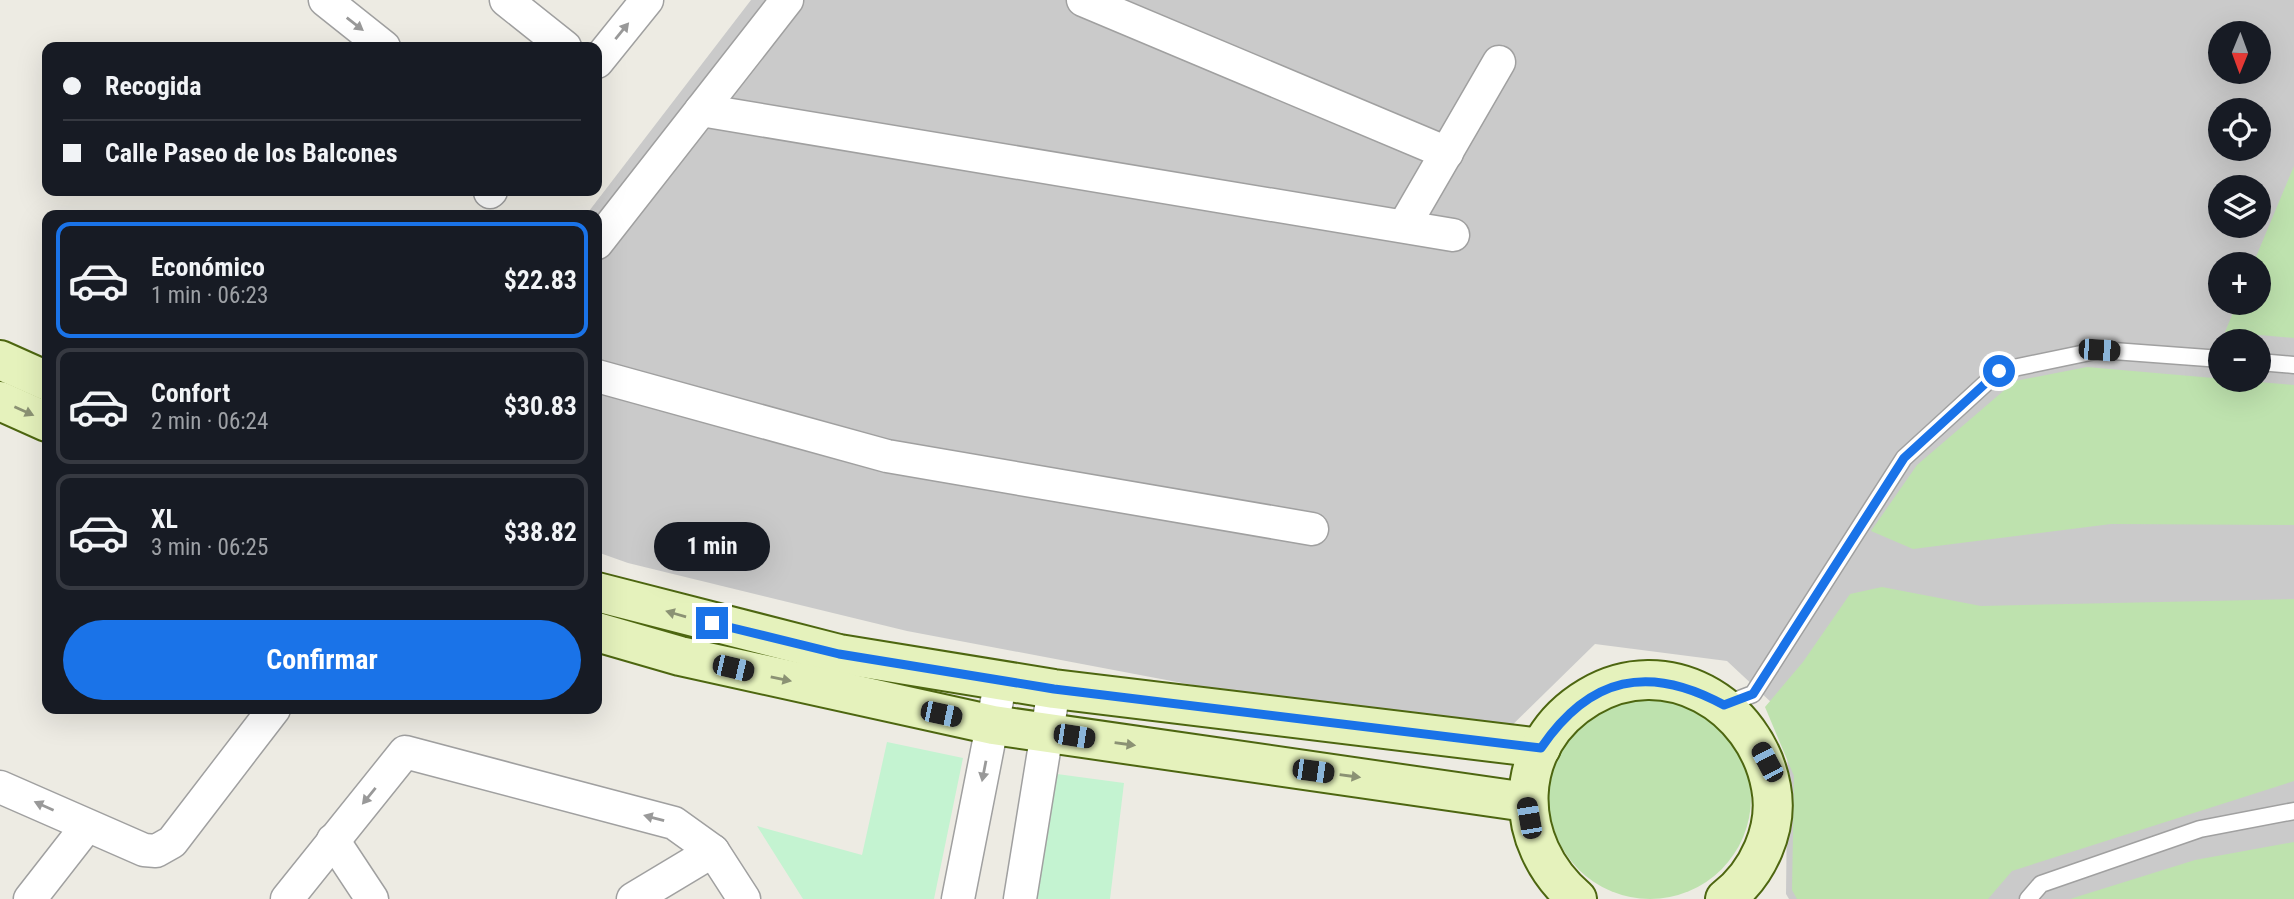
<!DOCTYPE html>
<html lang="es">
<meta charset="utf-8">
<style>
body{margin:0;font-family:"Roboto Condensed",sans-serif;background:#242831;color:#f1f3f6;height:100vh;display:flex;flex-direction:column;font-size:26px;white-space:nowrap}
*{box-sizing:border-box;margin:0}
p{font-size:23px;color:#9ea1a6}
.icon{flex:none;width:38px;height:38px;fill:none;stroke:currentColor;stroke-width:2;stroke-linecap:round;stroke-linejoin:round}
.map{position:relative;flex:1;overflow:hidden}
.side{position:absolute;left:42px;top:210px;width:560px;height:504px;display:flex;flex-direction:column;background:#171b24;border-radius:14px;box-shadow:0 7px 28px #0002}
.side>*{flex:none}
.hud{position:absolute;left:42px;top:42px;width:560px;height:154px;border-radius:14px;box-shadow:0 7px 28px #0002;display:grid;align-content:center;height:154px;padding:0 21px;background:#171b24}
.needle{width:46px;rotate:181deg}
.buttons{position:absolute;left:2208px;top:21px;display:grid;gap:14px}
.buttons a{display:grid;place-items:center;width:63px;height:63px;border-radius:50%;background:#171b24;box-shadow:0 7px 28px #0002;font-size:35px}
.end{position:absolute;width:32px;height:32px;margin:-16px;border:9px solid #1a73e8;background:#fff;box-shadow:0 0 0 4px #fff}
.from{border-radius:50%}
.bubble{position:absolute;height:49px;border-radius:24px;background:#171b24;box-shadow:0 7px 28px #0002;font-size:23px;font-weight:700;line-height:49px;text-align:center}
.car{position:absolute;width:21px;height:42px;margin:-21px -10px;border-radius:9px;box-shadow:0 0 5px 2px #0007;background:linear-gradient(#222 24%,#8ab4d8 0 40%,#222 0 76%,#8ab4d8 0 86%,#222 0)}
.hud b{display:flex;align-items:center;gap:24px;height:66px;font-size:26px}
.hud b+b{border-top:2px solid #363941}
.hud i{width:18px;height:18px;background:#f1f3f6}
ul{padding:12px 0 0;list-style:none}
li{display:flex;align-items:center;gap:21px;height:116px;margin:0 14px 10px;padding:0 7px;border:4px solid #363941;border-radius:14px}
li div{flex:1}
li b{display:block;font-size:26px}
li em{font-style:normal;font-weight:700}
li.current{border-color:#1a73e8}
li>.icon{width:63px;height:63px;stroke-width:1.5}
.button{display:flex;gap:14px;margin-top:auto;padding:14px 21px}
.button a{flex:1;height:80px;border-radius:42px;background:#1a73e8;color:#fff;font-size:28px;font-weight:700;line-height:80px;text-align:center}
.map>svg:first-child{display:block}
.religious{fill:#cacaca;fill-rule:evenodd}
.grass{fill:#bee2ae}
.park{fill:#c4f3d1}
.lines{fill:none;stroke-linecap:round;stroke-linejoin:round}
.service-casing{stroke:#a0a0a0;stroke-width:19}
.minor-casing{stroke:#a0a0a0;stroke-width:35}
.secondary-casing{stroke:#4d6610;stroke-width:42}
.service{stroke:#fff;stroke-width:16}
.minor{stroke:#fff;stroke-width:32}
.secondary{stroke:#e5f2bc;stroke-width:38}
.oneway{fill:#999}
.oneway2{fill:#8b9274}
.route{stroke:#1a73e8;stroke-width:9}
</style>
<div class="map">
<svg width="2294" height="899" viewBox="0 0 2294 899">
<rect width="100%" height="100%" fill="#edebe3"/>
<path class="religious" d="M751 0H2294V899H1789L1786 894 1788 718 1727 661 1595 644 1495 742 907 631 628 563 597 552V215H586ZM2221 33H2259V72H2221ZM2221 110H2259V149H2221ZM2221 187H2259V226H2221ZM2221 264H2259V303H2221ZM2221 341H2259V380H2221Z"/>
<g class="grass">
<polygon points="2294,166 2294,338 2225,332 2237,303 2259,303 2259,264 2253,264"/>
<polygon points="2087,367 2294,385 2294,525 2111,524 1913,549 1871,531 1917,465 2015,381"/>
<polygon points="1882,587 1981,606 2294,599 2294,781 2012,871 1988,899 1797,899 1792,890 1794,776 1765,707 1803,662 1850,594"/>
<circle cx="1650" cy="798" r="101"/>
<polygon points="2294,842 2294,899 2070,899 2195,860"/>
</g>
<g class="park">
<polygon points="887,742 963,758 934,899 803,899 757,826 862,855"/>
<polygon points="1057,774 1124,783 1110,899 1031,899"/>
</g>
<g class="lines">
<defs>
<g id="service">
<polyline points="2259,362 2294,365"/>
<polyline points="1724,705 1753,694 1904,458 1999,371 2100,350 2221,359"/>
<polyline points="2028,899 2041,884 2200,829 2294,811"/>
</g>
<g id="minor">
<polyline points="325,0 384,47"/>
<polyline points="506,0 565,47"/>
<polyline points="1083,0 1447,153"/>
<polyline points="597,62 647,0"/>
<polyline points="701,110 1453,235"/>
<polyline points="490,192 491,191"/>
<polyline points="1404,226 1499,62"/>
<polyline points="597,243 787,0"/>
<polyline points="597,376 887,456 1312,529"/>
<polyline points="0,787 144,850 156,851 172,842 274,709"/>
<polyline points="333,840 372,899"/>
<polyline points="30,899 87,826"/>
<polyline points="287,899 405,752 674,823 713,851 744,899"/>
<polyline points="633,899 713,851"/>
<polyline points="958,899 1001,680"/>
<polyline points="1020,899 1054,689"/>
</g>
<g id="secondary">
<polyline points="0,360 47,381"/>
<polyline points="0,401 47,422"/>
<polyline points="597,592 839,654 1054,689 1541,748"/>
<polyline points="597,632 680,656 993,725 1526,802"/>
<path d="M1577 899C1511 843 1510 744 1589 697 1666 651 1756 704 1771 787 1779 828 1758 874 1725 899"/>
</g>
</defs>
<use href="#service" class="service-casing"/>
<use href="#minor" class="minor-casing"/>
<use href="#secondary" class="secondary-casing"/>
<use href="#service" class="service"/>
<use href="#minor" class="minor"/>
<use href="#secondary" class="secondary"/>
</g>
<defs><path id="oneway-solid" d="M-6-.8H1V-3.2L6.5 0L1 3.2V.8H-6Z" transform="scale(1.75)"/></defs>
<g class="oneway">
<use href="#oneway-solid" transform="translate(355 24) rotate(38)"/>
<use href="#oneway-solid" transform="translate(622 31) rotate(-51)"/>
<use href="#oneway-solid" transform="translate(984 771) rotate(101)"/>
<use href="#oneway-solid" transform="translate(369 796) rotate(129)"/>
<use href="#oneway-solid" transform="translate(44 806) rotate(-156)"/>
<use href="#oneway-solid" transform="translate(654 818) rotate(-165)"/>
</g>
<g class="oneway2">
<use href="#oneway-solid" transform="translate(24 411) rotate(24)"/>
<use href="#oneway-solid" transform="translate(676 614) rotate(-164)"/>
<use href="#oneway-solid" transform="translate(781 679) rotate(12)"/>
<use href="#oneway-solid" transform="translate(1125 744) rotate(8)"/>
<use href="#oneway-solid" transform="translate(1350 776) rotate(8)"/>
</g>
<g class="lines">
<path class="route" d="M712 623 839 654 1054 689 1541 748C1590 676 1649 664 1724 705L1753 694 1904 458 1999 371"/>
</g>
</svg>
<div class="buttons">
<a><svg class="needle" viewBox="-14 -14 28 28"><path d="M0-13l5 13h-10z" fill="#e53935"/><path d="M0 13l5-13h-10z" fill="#9ea1a6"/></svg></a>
<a><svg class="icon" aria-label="locate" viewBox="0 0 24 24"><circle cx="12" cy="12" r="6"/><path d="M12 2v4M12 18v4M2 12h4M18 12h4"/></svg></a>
<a><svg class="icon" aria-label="layers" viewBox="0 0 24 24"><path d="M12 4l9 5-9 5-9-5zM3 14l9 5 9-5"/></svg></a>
<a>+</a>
<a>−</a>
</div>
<i class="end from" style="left:1999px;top:371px"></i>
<i class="end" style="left:712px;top:623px"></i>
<div class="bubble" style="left:654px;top:522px;width:116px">1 min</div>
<i class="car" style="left:2099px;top:350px;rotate:94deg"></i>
<i class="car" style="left:733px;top:668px;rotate:103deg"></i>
<i class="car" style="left:941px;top:714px;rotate:102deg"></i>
<i class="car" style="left:1074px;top:736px;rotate:99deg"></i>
<i class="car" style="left:1767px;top:762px;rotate:332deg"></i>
<i class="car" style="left:1313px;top:771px;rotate:98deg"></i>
<i class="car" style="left:1529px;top:818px;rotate:350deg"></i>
<div class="hud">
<b><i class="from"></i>Recogida</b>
<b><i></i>Calle Paseo de los Balcones</b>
</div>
<section class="side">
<ul>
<li class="current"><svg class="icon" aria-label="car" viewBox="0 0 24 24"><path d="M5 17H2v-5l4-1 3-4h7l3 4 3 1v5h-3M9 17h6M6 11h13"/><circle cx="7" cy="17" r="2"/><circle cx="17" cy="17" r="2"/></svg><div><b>Económico</b><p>1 min · 06:23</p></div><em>$22.83</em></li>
<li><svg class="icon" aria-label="car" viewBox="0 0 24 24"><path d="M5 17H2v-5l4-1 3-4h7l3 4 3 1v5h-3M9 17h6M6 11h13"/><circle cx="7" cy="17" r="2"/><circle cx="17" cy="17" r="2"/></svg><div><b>Confort</b><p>2 min · 06:24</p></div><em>$30.83</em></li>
<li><svg class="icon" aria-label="car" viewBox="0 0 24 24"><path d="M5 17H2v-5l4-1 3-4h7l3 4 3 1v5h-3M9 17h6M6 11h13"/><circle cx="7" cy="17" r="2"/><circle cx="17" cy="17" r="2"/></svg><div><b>XL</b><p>3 min · 06:25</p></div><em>$38.82</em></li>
</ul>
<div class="button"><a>Confirmar</a></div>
</section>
</div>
